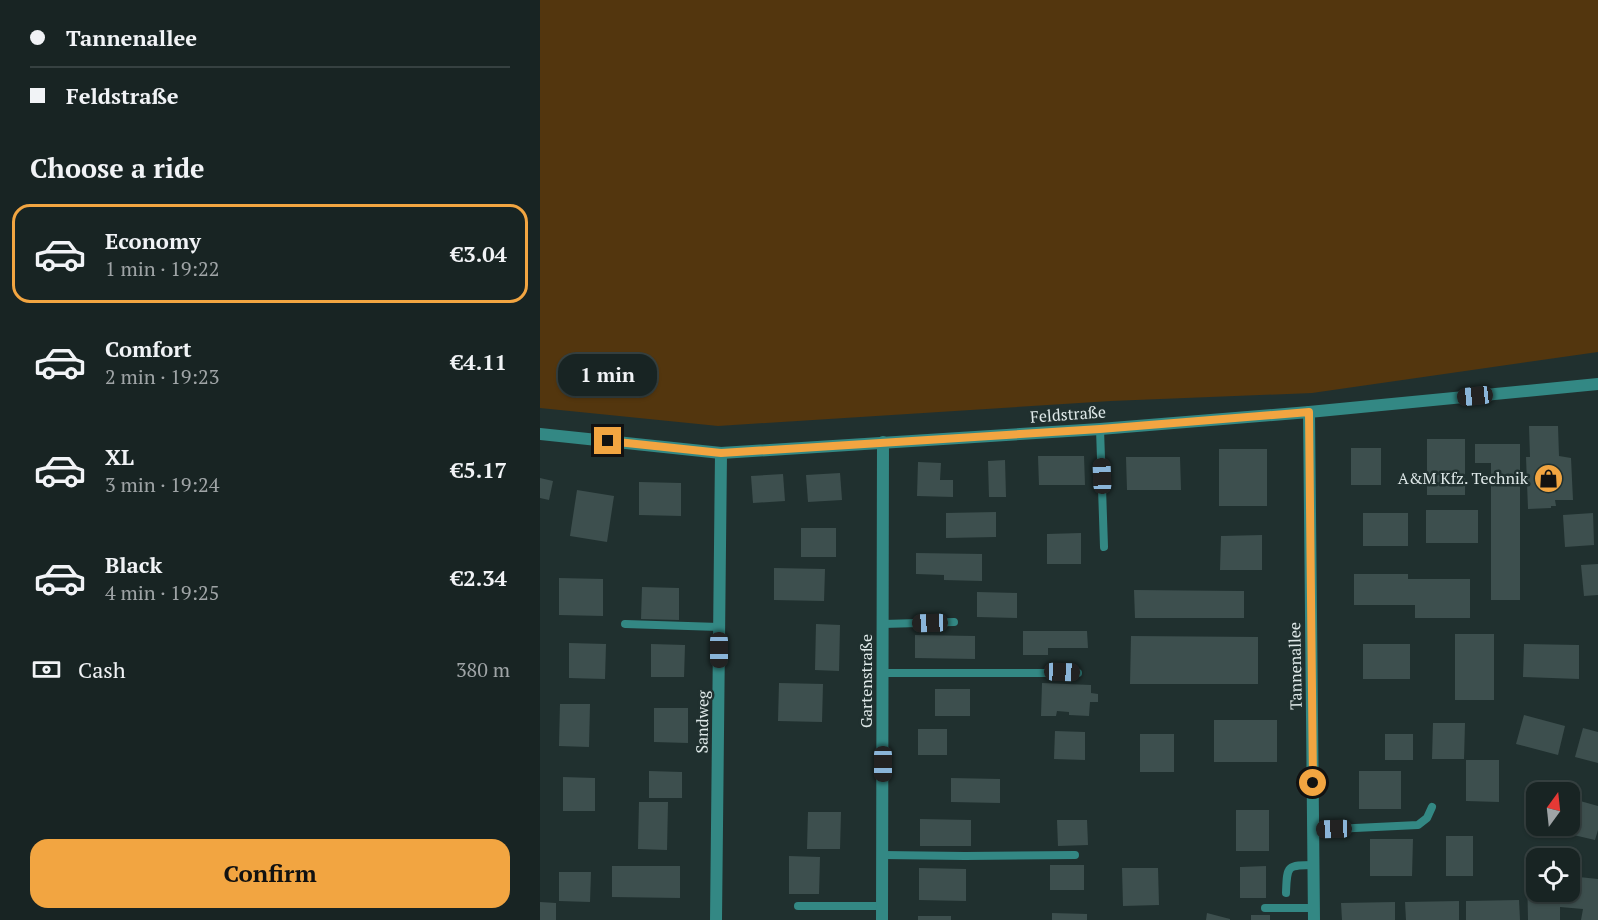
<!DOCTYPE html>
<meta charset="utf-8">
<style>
body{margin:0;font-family:"PT Serif",serif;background:#212c2b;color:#f1f3f6;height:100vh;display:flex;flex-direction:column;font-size:22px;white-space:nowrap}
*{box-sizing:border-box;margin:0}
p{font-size:20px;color:#9fa4a6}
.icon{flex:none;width:33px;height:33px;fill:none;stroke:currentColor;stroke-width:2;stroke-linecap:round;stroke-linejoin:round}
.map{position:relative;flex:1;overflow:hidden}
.drawer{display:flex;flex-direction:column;background:#182423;width:540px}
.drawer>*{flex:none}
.guide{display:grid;align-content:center;height:132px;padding:0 30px;background:#182423}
.needle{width:39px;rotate:15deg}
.controls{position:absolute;left:986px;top:782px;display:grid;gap:12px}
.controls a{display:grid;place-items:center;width:54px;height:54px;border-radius:12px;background:#182423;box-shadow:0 2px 4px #0004,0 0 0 2px #364141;font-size:30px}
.end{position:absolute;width:27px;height:27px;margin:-14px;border:8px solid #f2a541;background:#111;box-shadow:0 0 0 3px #111}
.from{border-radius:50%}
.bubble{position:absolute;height:42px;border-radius:18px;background:#182423;box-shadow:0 2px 4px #0004,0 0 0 2px #364141;font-size:20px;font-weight:700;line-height:42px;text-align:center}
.car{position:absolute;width:18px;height:36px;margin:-18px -9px;border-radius:8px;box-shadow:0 0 4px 2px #0007;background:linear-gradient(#222 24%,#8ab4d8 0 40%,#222 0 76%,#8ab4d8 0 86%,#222 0)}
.guide b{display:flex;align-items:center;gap:21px;height:57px;font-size:22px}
.guide b+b{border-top:2px solid #364141}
.guide i{width:15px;height:15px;background:#f1f3f6}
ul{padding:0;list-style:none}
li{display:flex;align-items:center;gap:18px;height:99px;margin:0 12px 9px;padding:0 18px;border:3px solid transparent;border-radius:18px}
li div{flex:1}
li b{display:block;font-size:22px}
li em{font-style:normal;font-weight:700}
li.active{border-color:#f2a541}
li>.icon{width:54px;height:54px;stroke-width:1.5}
h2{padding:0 30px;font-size:27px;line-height:72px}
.pay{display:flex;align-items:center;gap:15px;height:66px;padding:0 30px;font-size:22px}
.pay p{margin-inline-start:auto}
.cta{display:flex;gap:12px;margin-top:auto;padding:12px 30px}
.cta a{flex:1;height:69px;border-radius:18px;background:#f2a541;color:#111;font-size:24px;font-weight:700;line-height:69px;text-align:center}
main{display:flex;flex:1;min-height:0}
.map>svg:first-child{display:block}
.green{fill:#53360e}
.building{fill:#3d4f4e}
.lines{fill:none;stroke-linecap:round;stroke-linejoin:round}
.service{stroke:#338884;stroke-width:8}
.minor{stroke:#338884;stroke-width:12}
.route{stroke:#f2a541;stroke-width:8}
.labels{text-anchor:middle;stroke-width:5;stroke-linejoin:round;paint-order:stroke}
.street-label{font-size:16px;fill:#dee8e8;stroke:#20302f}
.poi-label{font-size:16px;fill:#dee8e8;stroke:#20302f;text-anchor:end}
</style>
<main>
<section class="drawer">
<div class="guide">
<b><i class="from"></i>Tannenallee</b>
<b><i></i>Feldstraße</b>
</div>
<h2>Choose a ride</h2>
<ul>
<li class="active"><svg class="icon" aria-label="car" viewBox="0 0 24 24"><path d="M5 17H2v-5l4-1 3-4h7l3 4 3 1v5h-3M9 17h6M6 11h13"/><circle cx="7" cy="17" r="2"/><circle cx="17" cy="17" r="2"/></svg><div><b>Economy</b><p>1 min · 19:22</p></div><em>€3.04</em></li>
<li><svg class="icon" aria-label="car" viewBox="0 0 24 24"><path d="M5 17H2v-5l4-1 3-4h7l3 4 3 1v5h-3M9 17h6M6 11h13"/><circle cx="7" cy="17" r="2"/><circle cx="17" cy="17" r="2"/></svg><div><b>Comfort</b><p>2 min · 19:23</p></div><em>€4.11</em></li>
<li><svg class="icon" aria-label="car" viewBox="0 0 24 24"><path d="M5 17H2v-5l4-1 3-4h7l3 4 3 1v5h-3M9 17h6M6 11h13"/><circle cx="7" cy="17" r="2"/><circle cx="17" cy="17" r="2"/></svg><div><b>XL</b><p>3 min · 19:24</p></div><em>€5.17</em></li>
<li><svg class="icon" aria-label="car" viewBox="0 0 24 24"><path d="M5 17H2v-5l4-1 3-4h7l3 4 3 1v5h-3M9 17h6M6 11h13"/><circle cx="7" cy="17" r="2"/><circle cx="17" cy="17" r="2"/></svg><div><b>Black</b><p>4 min · 19:25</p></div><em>€2.34</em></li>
</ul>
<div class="pay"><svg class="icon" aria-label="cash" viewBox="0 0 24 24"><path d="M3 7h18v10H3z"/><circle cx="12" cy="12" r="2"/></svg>Cash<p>380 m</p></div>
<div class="cta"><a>Confirm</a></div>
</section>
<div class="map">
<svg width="1058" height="920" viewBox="0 0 1058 920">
<rect width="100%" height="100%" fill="#20302f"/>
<polygon class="green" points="0,0 1058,0 1058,352 772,393 571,401 178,426 0,408"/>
<g class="building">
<polygon points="989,426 1018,426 1019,456 1031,458 1033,500 1015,500 1016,506 1011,506 1011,508 988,509 986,457 990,457"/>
<rect x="887" y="439" width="38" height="56"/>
<polygon points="935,444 980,444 980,600 951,600 951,463 935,463"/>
<rect x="811" y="448" width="30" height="37"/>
<rect x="679" y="449" width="48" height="57"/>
<polygon points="498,456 544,456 545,485 499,485"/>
<polygon points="586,457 640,457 641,490 587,490"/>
<polygon points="465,460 466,497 449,497 448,461"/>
<polygon points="378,462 401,463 400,480 413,480 413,497 377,496"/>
<polygon points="300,473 302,500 268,502 266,475"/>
<polygon points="243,474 245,501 213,503 211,476"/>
<polygon points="0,478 13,481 9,500 0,498"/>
<polygon points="99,482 141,483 141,516 99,515"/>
<polygon points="37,490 74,496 67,542 30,536"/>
<rect x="886" y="510" width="52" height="33"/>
<polygon points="456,512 456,537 406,538 406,513"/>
<rect x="823" y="513" width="45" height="33"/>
<polygon points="1053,513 1054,545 1025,547 1023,515"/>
<rect x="261" y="528" width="35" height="29"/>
<polygon points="541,533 541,564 507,564 507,534"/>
<polygon points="722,535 722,570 680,570 681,536"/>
<polygon points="376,553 442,554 442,581 404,580 404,575 376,574"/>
<polygon points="1058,564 1058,595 1044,596 1041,565"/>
<polygon points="234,568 285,569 284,601 234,600"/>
<polygon points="814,574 868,574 868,579 930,579 930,618 875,618 875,605 814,605"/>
<polygon points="19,578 63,579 63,616 19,615"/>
<polygon points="102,587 139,588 139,620 101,619"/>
<polygon points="594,590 704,591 704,618 595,618"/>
<polygon points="437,592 477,593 477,618 437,617"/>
<polygon points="276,624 300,625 299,671 275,670"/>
<polygon points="483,631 547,631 548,648 508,648 508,655 483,655"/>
<rect x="915" y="634" width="39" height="66"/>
<polygon points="375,635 435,636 435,659 375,658"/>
<polygon points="591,636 718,637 718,684 590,684"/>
<polygon points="29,643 66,644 65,679 29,678"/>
<polygon points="111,644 145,645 144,677 111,677"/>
<rect x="823" y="644" width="47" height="35"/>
<polygon points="984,644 1039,645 1039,679 983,677"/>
<polygon points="239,683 283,684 282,722 238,721"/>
<polygon points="502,683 551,685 551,693 558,694 558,702 550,702 549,716 529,715 529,712 517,711 516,716 501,716"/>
<rect x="395" y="689" width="35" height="27"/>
<polygon points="20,704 50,704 49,747 19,746"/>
<polygon points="114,708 148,708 148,743 114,742"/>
<polygon points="984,715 1025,726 1018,755 976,744"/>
<rect x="674" y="720" width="63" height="42"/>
<polygon points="893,723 925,723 924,759 892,759"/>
<polygon points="1043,728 1058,732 1058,763 1035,757"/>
<rect x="378" y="729" width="29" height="26"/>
<polygon points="515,731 545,732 545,760 514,759"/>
<rect x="600" y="734" width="34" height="38"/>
<rect x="845" y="734" width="28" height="26"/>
<polygon points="926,760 959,760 959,802 926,801"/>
<polygon points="109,771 142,772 142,798 109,798"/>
<rect x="819" y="771" width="42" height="38"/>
<polygon points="23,777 55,778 55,811 23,811"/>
<polygon points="411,778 460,779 460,803 411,802"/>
<polygon points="1033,799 1058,806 1058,830 1055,840 1025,833 1027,825 1029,825 1029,816"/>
<polygon points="99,802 128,802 127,850 98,849"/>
<rect x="696" y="810" width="33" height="41"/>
<polygon points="268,812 301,812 300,849 267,849"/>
<polygon points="380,819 431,820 431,846 380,846"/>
<polygon points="517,820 547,820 548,845 518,846"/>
<rect x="906" y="836" width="27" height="40"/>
<polygon points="830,839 873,839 872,876 830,876"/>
<polygon points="249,856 280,857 279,894 249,894"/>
<rect x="510" y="865" width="34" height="25"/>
<polygon points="72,866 140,866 140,898 72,897"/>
<polygon points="726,866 726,898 700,898 700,867"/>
<polygon points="379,868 426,869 426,901 379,900"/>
<polygon points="582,868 618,868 619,905 583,906"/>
<polygon points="19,872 51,872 50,902 19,901"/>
<polygon points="987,872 996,872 996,891 1029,891 1029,876 1058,879 1058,920 1041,920 1043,909 1020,907 1020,920 988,920"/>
<polygon points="979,900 980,920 926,920 926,901"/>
<polygon points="919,901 919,920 866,920 865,902"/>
<polygon points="0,902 16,903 16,920 0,920"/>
<polygon points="855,902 855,920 802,920 801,903"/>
<polygon points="512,913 547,914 547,920 512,920"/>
<polygon points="667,913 690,919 690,920 666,920"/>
<rect x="711" y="915" width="19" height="5"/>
<rect x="378" y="916" width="33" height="4"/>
</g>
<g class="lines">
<g class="service">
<polyline points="560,429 564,547"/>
<polyline points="85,624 179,627"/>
<polyline points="343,624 414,622"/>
<polyline points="343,673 538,673"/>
<polyline points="773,830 878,825 887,818 892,807"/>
<polyline points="342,855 425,856 535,855"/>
<path d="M746 893C747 866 746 865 774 865"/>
<polyline points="258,906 342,906"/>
<polyline points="725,908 774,908"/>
</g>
<g class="minor">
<polyline points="769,412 774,920"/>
<polyline points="0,434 181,453 560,429 769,412 1058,384"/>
<polyline points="176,920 181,453"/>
<polyline points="342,920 343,442"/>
</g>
</g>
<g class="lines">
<polyline class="route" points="68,441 181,453 560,429 769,412 773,783"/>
</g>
<defs>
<symbol id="shop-disc" viewBox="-11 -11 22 22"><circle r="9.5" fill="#f2a541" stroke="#20302f"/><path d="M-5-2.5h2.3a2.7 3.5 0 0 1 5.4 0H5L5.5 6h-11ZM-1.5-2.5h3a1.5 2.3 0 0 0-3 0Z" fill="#111"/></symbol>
</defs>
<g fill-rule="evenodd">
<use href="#shop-disc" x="992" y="462" width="33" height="33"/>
</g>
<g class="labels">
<g class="street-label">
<text transform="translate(528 414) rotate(-4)" y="6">Feldstraße</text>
<text transform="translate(755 666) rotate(-91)" y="6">Tannenallee</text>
<text transform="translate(326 681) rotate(-90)" y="6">Gartenstraße</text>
<text transform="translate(162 722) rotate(-89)" y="6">Sandweg</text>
</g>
<g class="poi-label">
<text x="988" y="484">A&amp;M Kfz. Technik</text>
</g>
</g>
</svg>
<div class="controls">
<a><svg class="needle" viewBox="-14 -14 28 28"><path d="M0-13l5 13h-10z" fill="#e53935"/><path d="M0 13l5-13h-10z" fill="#9fa4a6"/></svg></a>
<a><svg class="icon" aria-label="locate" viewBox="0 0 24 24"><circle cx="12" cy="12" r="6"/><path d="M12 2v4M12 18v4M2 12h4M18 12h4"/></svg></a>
</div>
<i class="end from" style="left:773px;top:783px"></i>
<i class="end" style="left:68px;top:441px"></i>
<div class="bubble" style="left:18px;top:354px;width:99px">1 min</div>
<i class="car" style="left:935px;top:396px;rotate:264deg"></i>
<i class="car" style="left:562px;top:476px;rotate:358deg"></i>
<i class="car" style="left:390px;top:623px;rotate:268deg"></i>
<i class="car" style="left:179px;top:650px;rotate:180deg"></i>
<i class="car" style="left:522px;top:672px;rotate:92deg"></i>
<i class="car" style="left:343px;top:764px;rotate:180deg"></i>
<i class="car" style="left:794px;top:829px;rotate:268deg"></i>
</div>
</main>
